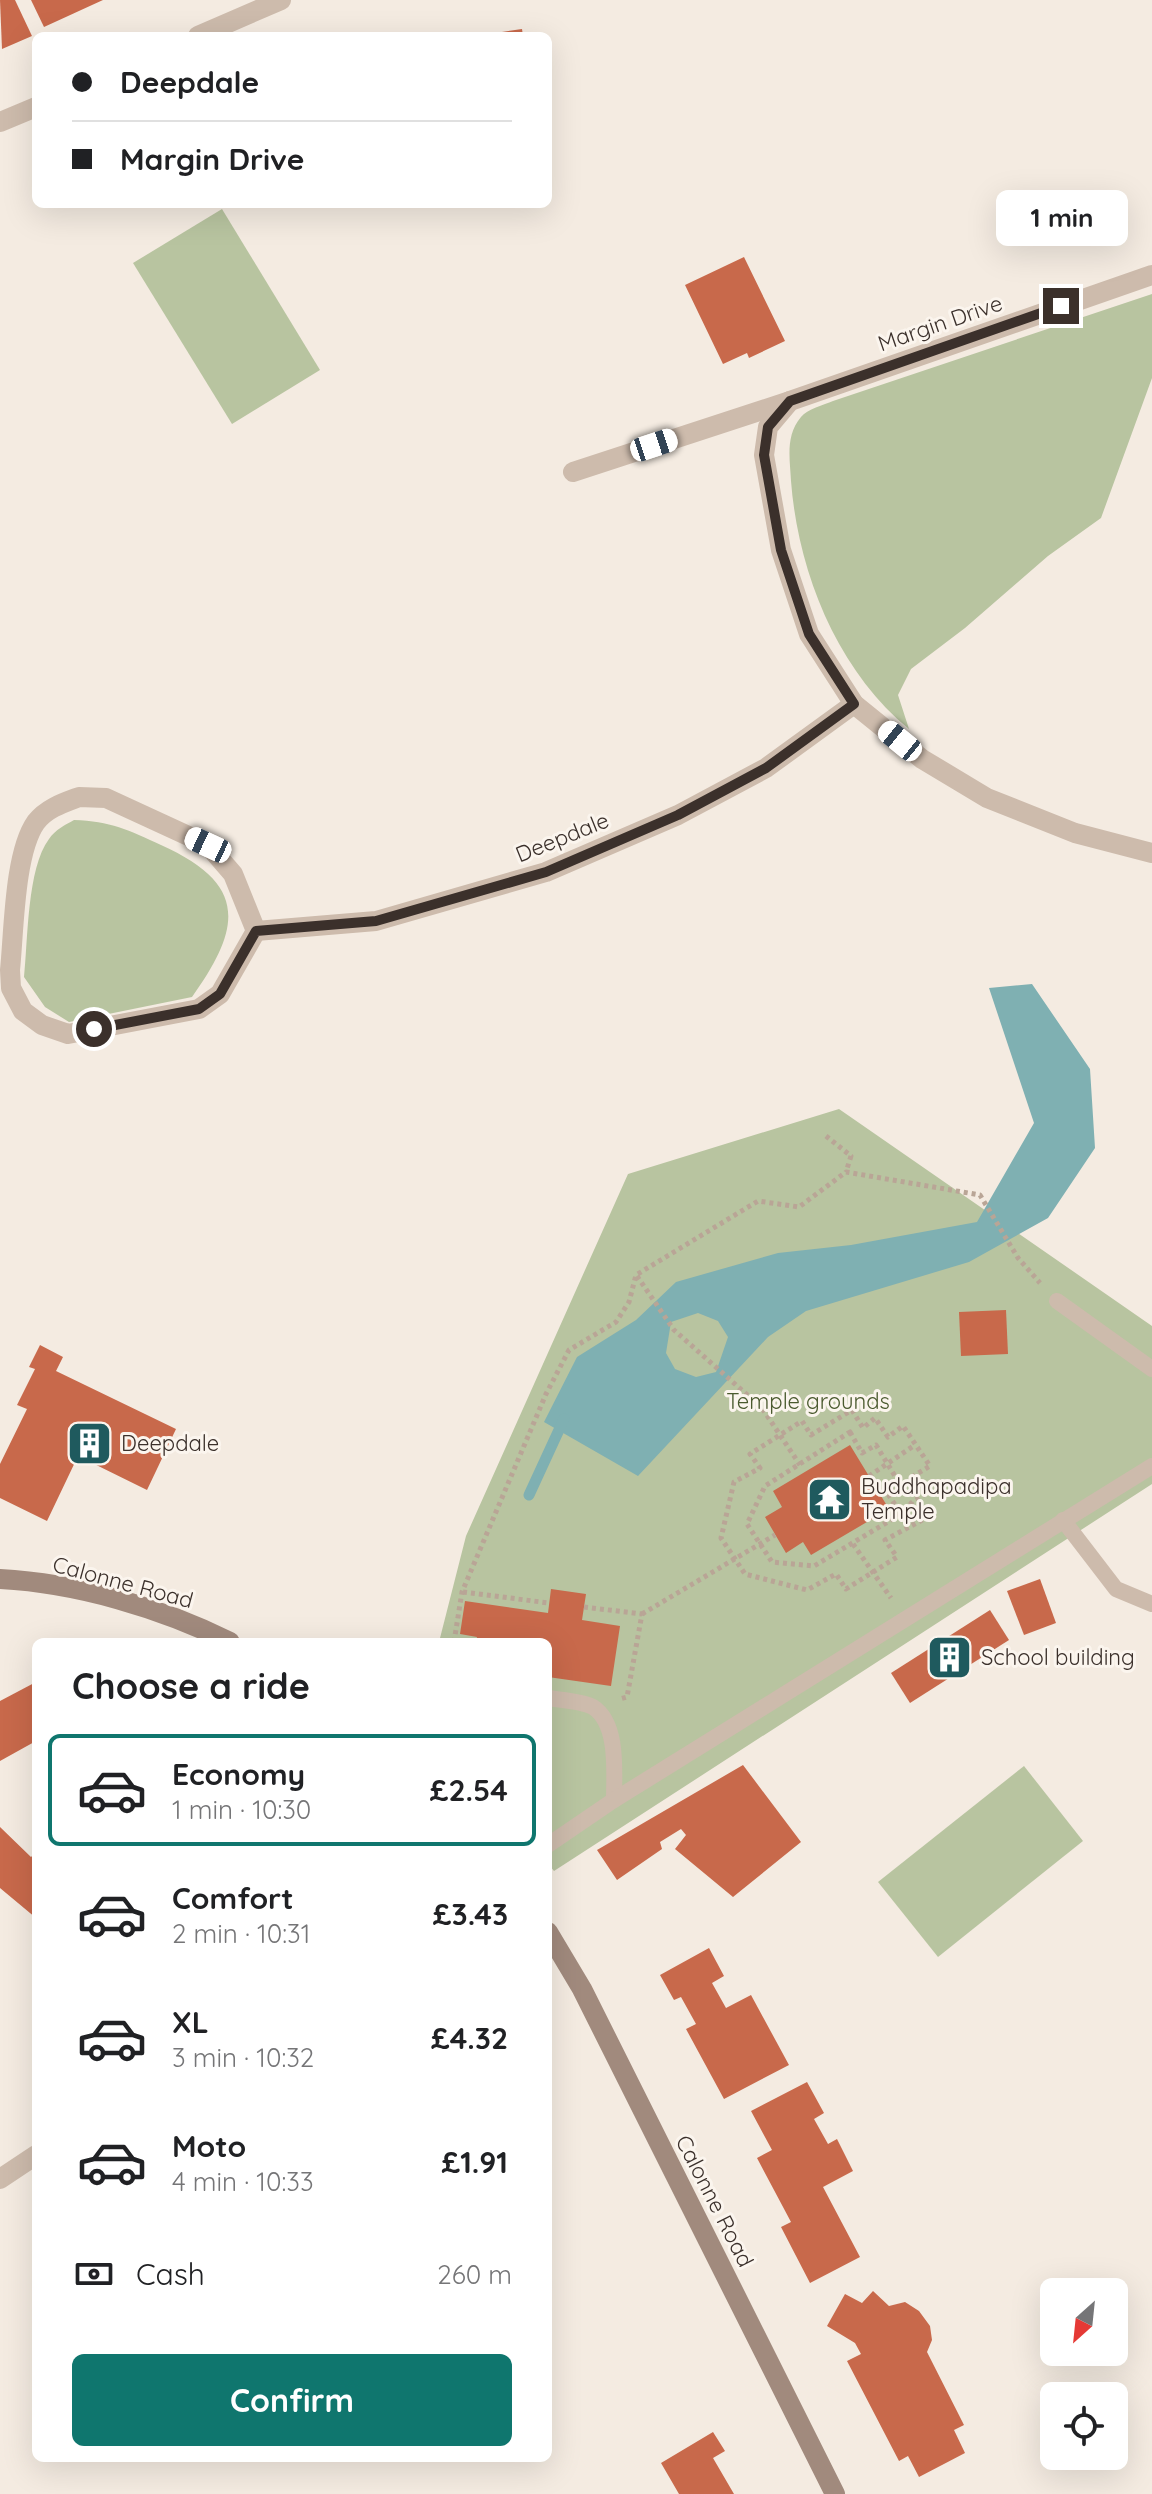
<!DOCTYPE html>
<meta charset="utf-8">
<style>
body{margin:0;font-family:Quicksand,sans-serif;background:#f2f2f2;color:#202124;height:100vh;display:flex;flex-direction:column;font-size:30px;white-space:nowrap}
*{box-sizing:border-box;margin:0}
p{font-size:26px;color:#757577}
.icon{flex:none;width:44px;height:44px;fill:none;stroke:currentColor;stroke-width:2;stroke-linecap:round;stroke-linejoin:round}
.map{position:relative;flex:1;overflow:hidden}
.panel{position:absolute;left:32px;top:1638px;width:520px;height:824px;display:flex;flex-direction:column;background:#fff;border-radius:12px;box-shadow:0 8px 32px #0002}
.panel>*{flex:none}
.hud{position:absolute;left:32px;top:32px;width:520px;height:176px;border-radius:12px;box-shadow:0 8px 32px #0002;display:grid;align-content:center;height:176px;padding:0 40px;background:#fff}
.needle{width:52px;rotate:207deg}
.controls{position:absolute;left:1040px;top:2278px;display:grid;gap:16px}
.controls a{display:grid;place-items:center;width:88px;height:88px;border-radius:12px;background:#fff;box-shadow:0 8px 32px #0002;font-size:40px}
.end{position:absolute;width:36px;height:36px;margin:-18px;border:10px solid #3b302b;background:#fff;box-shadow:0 0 0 4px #fff}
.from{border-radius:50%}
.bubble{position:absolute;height:56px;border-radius:12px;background:#fff;box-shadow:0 8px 32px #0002;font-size:26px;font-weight:800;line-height:56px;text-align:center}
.car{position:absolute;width:24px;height:48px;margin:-24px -12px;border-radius:10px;box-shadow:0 0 6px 2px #0007;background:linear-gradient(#fff 24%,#345 0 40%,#fff 0 76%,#345 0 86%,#fff 0)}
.hud b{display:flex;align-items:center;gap:28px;height:76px;font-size:30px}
.hud b+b{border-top:2px solid #e0e0e0}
.hud i{width:20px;height:20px;background:#202124}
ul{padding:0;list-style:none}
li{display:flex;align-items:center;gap:24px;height:112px;margin:0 16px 12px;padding:0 24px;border:4px solid transparent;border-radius:12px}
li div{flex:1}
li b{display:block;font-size:30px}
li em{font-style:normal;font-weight:800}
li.on{border-color:#0f766e}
li>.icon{width:72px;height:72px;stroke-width:1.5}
h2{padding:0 40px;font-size:36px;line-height:96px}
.pay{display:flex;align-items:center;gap:20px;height:88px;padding:0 40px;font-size:30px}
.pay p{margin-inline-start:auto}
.primary-button{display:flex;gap:16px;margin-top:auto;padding:16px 40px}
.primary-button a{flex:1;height:92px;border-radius:12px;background:#0f766e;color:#fff;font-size:32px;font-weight:800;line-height:92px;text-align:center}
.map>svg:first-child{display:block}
.green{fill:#b8c4a0}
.water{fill:#7fb0b2;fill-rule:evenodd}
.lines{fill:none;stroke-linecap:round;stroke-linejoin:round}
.stream{stroke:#7fb0b2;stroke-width:11}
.building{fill:#c8694b}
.path{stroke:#b9a596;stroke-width:5;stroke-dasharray:4 4;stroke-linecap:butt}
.lane{stroke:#cdbbac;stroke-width:16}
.street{stroke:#cdbbac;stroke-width:20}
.secondary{stroke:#a18a7d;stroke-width:20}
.route{stroke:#3b302b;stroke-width:10}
.labels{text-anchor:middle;stroke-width:6;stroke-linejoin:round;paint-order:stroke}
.street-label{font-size:22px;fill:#3b302b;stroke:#fbf5ee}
.park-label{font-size:22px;fill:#4a5a2e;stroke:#fbf5ee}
.poi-label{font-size:22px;fill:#3b302b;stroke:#fbf5ee;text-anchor:start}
</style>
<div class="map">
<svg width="1152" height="2494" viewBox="0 0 1152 2494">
<rect width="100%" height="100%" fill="#f4ebe1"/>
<g class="green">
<polygon points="222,209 320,370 232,424 133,263"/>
<path d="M1152 294V378L1101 518 1048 556 965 628 911 669 898 695 909 729C837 670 798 572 791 481 790 459 785 436 801 417 807 409 824 405 833 401Z"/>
<path d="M74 820C110 821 129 830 161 845 248 884 242 927 192 997L69 1022 45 1007 24 977C28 941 27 868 49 839 55 830 65 825 74 820Z"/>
<polygon points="839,1109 1152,1326 1152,1484 554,1871 548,1864 548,1642 439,1642 466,1536 628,1174"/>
<polygon points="1024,1766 1083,1841 938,1957 878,1882"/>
</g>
<path class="water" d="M1032 984 1090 1069 1095 1148 1048 1218 969 1262 806 1311 768 1337 638 1476 544 1422 577 1357 636 1320 676 1282 778 1253 851 1245 977 1222 1034 1123 989 988ZM698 1313 718 1321 728 1337 716 1372 696 1377 675 1369 666 1353 671 1322Z"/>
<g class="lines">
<polyline class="stream" points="529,1495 564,1419"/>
</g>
<g class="building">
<polygon points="0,0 15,0 32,36 2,49"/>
<polygon points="31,0 103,0 44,27"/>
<polygon points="522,29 523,36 489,36 489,34"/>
<polygon points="744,257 785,341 749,358 747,353 723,364 685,285"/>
<polygon points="1006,1310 1008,1354 961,1356 959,1312"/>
<polygon points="40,1345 63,1357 56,1371 176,1429 147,1490 78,1456 47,1521 0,1498 0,1464 27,1409 17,1405 35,1369 29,1367"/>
<polygon points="850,1445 889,1509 811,1555 803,1542 786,1553 765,1517 782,1507 773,1491"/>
<polygon points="1040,1579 1056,1623 1024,1635 1007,1591"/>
<polygon points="551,1589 586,1594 582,1620 620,1626 611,1686 548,1677 548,1642 476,1642 477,1637 460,1634 465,1601 548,1613"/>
<polygon points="990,1610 1009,1640 910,1703 891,1673"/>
<polygon points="36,1682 36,1741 0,1761 0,1701"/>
<polygon points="743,1765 801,1842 733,1897 675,1849 686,1835 681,1829 660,1842 662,1849 617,1880 597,1850"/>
<polygon points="0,1827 31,1857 36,1852 36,1918 0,1888"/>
<polygon points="709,1948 724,1976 712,1983 726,2008 751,1995 789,2065 724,2099 686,2029 696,2024 681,1997 674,2000 660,1975"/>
<polygon points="807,2082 824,2113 814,2119 828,2144 837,2139 853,2171 823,2187 860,2257 810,2283 781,2227 791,2222 757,2158 772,2150 751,2111"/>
<polygon points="873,2291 889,2306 905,2302 919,2311 930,2326 932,2340 927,2352 964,2425 954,2430 965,2453 919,2477 908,2456 899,2461 847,2361 861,2354 855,2343 827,2326 845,2294 862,2303"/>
<polygon points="713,2432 725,2451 713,2458 734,2494 679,2494 661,2463"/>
</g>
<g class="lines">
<g class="path">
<polyline points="826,1136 851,1156 846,1172"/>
<polyline points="637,1276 674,1330 762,1408 800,1465"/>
<polygon points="852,1410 863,1428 875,1418 888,1437 903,1426 930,1466 915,1475 928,1492 911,1503 924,1519 885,1540 897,1557 846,1589 836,1574 807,1590 745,1574 721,1538 734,1482 760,1468 750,1454 802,1421 811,1435"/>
<polygon points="850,1432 862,1453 876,1445 901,1486 888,1494 901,1514 814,1566 772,1562 747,1524 765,1486"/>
<polyline points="869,1476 915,1445"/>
<polyline points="853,1544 891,1598"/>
<polyline points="463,1592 549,1603"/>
<polyline points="584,1607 642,1614 627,1697 620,1699"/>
<polyline points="642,1614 775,1535"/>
<polyline points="454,1642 462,1592 546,1394 569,1350 616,1322 629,1302 636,1275 758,1201 799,1207 846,1172 980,1195 1018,1258 1040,1283"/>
</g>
<g class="lane">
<polyline points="1057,1301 1152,1369"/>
<polyline points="1063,1520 1116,1589 1152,1604"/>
<path d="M548 1698C560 1700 582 1701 593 1707 619 1724 614 1773 614 1800"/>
<polyline points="548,1845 614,1800 1152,1466"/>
</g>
<g class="street">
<polyline points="198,36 281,0"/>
<polyline points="0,122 36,107"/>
<polyline points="1152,275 790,401 768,427 764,455 781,550 809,634 854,704 922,759 987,798 1075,833 1152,853"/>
<polyline points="573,472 790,401"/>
<path d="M79 797 106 798 208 845 233 874 256 931 220 994 199 1009 68 1034 42 1025 23 1011 11 988 10 970C14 932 14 853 36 822 47 808 63 803 79 797Z"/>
<polyline points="256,931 376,921 546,872 678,815 766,768 854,704"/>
<polyline points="0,2179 36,2155"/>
</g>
<g class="secondary">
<path d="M0 1579C77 1583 161 1608 230 1642"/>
<polyline points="548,1932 582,1989 835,2494"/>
</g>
</g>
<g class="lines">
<polyline class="route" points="94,1029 199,1009 220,994 256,931 376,921 546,872 678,815 766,768 854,704 809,634 781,550 764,455 768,427 790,401 1061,306"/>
</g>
<defs>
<symbol id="building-square" viewBox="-11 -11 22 22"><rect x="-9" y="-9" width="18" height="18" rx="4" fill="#1f5a5e" stroke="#fbf5ee"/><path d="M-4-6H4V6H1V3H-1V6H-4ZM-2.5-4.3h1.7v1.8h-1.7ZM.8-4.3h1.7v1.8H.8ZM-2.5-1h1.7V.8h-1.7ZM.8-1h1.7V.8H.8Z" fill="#fff"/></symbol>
<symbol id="temple-square" viewBox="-11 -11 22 22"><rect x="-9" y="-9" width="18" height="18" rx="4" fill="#1f5a5e" stroke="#fbf5ee"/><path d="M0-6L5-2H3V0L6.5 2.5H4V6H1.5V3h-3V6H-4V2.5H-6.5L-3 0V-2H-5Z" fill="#fff"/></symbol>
</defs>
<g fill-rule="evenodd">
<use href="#building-square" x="64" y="1418" width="51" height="51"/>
<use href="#temple-square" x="804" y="1474" width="51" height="51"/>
<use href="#building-square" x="924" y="1632" width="51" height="51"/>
</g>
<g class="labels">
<g class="street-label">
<text transform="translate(940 323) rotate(-19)" y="8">Margin Drive</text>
<text transform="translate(562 837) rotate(-22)" y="8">Deepdale</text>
<text transform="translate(123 1582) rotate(15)" y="8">Calonne Road</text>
<text transform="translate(715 2201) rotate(63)" y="8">Calonne Road</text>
</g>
<g class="park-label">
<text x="808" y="1409">Temple grounds</text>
</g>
<g class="poi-label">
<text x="121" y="1451">Deepdale</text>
<text x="861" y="1494">Buddhapadipa<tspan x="861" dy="25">Temple</tspan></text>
<text x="981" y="1665">School building</text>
</g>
</g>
</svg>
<div class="controls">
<a><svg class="needle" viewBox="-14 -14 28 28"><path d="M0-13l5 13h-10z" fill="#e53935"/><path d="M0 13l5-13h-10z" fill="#757577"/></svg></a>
<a><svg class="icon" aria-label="locate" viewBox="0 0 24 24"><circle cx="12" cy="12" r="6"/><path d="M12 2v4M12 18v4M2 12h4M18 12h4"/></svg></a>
</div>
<i class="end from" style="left:94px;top:1029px"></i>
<i class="end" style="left:1061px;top:306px"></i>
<div class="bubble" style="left:996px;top:190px;width:132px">1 min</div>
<i class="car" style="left:654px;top:445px;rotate:72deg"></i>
<i class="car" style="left:900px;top:741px;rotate:309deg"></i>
<i class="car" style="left:208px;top:845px;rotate:295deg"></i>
<div class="hud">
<b><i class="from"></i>Deepdale</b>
<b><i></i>Margin Drive</b>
</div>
<section class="panel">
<h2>Choose a ride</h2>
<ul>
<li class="on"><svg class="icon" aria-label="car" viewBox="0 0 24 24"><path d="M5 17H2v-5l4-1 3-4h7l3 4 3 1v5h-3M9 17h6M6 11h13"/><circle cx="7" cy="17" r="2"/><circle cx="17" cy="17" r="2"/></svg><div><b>Economy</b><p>1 min · 10:30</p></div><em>£2.54</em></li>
<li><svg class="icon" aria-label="car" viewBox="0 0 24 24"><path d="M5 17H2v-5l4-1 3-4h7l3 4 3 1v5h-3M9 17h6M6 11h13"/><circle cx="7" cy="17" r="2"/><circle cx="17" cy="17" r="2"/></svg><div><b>Comfort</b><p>2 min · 10:31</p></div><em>£3.43</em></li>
<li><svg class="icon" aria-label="car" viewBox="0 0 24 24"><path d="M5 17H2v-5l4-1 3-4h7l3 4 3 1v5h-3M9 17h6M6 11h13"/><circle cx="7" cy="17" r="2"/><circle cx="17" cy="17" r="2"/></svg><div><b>XL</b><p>3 min · 10:32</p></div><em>£4.32</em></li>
<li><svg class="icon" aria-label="car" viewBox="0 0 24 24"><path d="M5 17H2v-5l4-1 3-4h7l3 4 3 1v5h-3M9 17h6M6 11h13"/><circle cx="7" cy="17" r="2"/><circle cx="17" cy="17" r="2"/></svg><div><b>Moto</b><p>4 min · 10:33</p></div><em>£1.91</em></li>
</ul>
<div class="pay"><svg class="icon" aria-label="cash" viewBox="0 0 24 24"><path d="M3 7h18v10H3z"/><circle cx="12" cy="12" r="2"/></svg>Cash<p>260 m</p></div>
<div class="primary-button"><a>Confirm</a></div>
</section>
</div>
